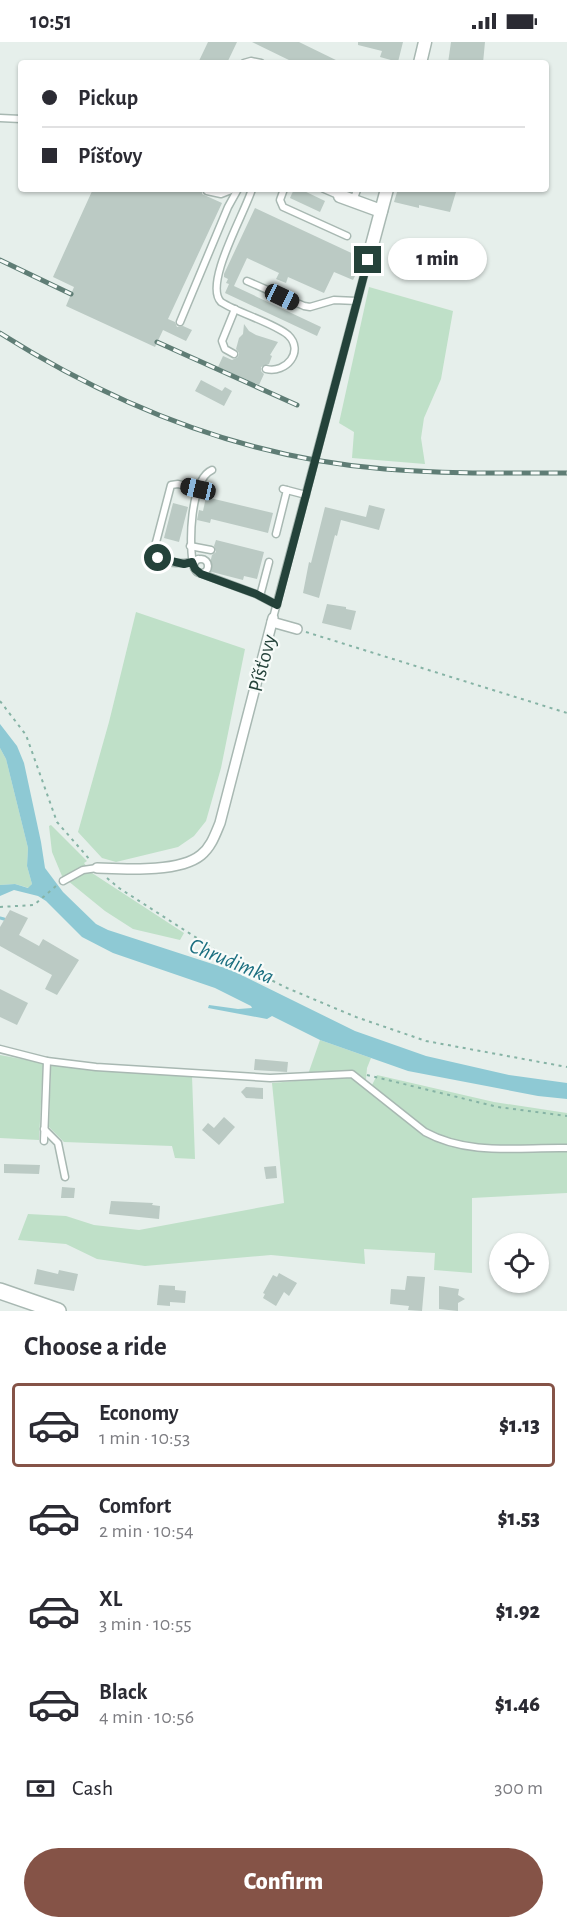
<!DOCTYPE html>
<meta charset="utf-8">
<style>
body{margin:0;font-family:"Alegreya Sans",sans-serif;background:#f7f7f7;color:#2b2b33;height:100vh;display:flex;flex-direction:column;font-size:22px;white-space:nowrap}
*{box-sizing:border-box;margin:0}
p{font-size:20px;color:#7c7c81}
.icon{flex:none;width:33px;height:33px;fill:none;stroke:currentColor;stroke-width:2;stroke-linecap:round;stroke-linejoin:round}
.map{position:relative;height:1269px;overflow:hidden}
.side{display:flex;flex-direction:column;background:#fff;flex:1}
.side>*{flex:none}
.hud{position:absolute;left:18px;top:18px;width:531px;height:132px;border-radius:6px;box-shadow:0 2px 4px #0004;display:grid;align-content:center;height:132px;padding:0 24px;background:#fff}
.fabs{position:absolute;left:489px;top:1191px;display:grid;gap:12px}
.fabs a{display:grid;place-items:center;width:60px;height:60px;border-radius:50%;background:#fff;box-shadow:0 2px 4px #0004;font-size:30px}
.end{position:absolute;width:27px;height:27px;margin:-14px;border:8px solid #24423a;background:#fff;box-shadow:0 0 0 3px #fff}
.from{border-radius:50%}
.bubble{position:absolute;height:42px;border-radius:21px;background:#fff;box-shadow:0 2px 4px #0004;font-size:20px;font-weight:800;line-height:42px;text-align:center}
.car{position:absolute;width:18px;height:36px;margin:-18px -9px;border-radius:8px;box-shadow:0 0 4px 2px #0007;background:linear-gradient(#222 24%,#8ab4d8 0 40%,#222 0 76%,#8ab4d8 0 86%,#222 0)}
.hud b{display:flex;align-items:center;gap:21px;height:57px;font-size:22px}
.hud b+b{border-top:2px solid #e1e1e2}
.hud i{width:15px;height:15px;background:#2b2b33}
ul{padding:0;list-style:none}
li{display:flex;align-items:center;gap:18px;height:84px;margin:0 12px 9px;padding:0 12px;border:3px solid transparent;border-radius:6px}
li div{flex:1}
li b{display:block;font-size:22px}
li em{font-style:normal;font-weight:800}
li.selected{border-color:#855347}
li>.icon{width:54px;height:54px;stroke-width:1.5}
h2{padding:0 24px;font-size:27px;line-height:72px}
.pay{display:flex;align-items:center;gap:15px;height:66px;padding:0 24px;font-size:22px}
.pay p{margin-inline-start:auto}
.button{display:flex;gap:12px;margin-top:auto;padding:12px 24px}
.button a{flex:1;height:69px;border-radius:36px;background:#855347;color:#fff;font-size:24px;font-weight:800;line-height:69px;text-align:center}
.status{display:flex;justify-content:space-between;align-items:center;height:42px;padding:0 30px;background:#fff;direction:ltr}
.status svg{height:16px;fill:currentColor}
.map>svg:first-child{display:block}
.green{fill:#bfe0c8}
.water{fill:#8ec9d4}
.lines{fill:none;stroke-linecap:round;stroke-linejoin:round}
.stream{stroke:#8ec9d4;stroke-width:3}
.building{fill:#bbcac4}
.service-casing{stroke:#a8b8b2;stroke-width:9}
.pedestrian-casing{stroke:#a8b8b2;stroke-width:12}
.minor-casing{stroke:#a8b8b2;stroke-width:15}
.tertiary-casing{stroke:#a8b8b2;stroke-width:18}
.path{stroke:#86b3a5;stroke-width:2;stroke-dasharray:3 4.5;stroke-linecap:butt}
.service{stroke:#fff;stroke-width:6}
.pedestrian{stroke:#fff;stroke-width:9}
.minor{stroke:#fff;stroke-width:12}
.tertiary{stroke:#fff;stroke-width:15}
.rail-casing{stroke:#5f7d75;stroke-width:5}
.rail{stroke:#f7fbf9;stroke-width:3;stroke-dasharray:9;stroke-linecap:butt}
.route{stroke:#24423a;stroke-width:8}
.labels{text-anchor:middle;stroke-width:4.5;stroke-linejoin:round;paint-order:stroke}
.street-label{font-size:21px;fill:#24423a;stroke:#f7fbf9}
.water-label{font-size:22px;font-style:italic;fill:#1c6f80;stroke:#f7fbf9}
</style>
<div class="status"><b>10:51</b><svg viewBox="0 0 49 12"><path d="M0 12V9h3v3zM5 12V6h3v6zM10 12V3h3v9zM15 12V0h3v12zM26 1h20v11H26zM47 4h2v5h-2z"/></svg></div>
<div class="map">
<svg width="567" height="1269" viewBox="0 0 567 1269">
<rect width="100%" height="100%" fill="#e6efeb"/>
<g class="green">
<polygon points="369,245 453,269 441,337 424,376 421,396 425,422 352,416 354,390 339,381"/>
<polygon points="136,570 245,607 221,726 206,779 194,794 178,805 116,820 102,816 78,790 109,680"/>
<polygon points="0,706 6,717 28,806 27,824 32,842 29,846 15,842 0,843"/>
<polygon points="51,783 87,819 84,821 92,831 184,891 180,898 133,887 105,869 62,834 52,810 49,784"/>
<polygon points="320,998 371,1016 367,1026 366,1038 372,1043 377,1033 494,1060 567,1071 567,1151 472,1156 472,1231 434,1228 435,1211 364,1207 365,1222 271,1213 145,1224 97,1217 66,1202 18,1198 28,1172 66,1174 94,1183 139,1188 284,1161 272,1041 306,1038"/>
<polygon points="0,1013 43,1021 39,1098 0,1096"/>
<polygon points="51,1022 74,1026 192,1034 195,1117 175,1116 172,1104 64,1100 49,1085"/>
</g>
<polygon class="water" points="0,682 17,704 24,721 41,800 45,826 63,850 96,882 108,888 231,928 355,989 426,1014 509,1033 567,1041 567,1057 538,1054 408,1029 320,998 272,974 267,977 208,966 209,963 238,967 252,966 251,964 215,946 113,911 82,895 46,859 38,854 14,848 0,854 0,843 15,842 28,846 32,842 27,824 28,806 6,717 0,706"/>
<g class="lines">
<polyline class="stream" points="0,876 4,877"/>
</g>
<g class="building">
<polygon points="208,0 237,0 227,21 198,21"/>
<polygon points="252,0 299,0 342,21 295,21"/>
<polygon points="358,0 403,0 398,20 380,15 382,9 358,3"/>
<polygon points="451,0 485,0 483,21 448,21"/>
<polygon points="93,147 202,147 202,152 222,161 168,277 175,280 177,285 183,284 192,288 186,299 163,288 155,305 66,264 74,245 53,235"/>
<polygon points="294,147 300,147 325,159 320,170 290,156"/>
<polygon points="398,147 444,147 456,150 450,170 419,163 419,166 394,160"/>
<polygon points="255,166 360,215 361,222 353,238 334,230 324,251 288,235 286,241 276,237 279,231 247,216 234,244 321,285 317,294 225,251 229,242 226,241 228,237 224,235 224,232"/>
<polygon points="244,282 249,289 256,293 278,300 270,313 272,314 269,322 261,325 261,329 264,332 259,343 218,325 223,314 232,318 238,315 239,311 236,307 239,296 243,292"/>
<polygon points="201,338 222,349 225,345 232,349 224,364 195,349"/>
<polygon points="206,455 273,471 268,491 211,477 210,481 197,478 199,468 203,469"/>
<polygon points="173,461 188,465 179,500 164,496"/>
<polygon points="369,463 385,467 379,488 341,478 337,494 335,493 319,556 303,551 309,520 311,521 325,465 366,475"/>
<polygon points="216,498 264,510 257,537 244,534 243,538 208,529 212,513 216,510 214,504"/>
<polygon points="327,562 346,565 346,567 356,569 351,588 322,581"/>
<polygon points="10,868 28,876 19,893 39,904 43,897 79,918 57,953 45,947 52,933 0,904 0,885"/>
<polygon points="0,947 28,961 17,983 0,975"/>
<polygon points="255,1017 288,1020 287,1030 254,1028"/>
<polygon points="246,1045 263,1046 263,1057 246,1056 241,1050"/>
<polygon points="224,1075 235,1085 219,1103 202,1088 208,1081 214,1086"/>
<polygon points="4,1122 40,1123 39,1132 4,1131"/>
<polygon points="276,1124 277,1136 266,1137 264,1125"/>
<polygon points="62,1145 75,1146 74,1156 61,1156"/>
<polygon points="111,1159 153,1161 152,1163 160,1164 159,1177 109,1172"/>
<polygon points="37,1227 58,1232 59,1228 78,1232 74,1249 34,1242"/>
<polygon points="279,1231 297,1241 289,1254 284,1250 276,1264 263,1256 265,1252 263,1251 273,1233 277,1235"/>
<polygon points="407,1234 425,1235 422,1269 408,1268 409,1264 390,1262 391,1247 405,1248"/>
<polygon points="159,1243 175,1244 175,1248 186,1249 185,1261 170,1260 170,1264 157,1263"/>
<polygon points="439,1244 459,1247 458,1253 465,1257 458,1261 458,1269 439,1267"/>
</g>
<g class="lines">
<defs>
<g id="service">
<polyline points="244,21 251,19 261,21"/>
<polyline points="0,76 21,77"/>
<path d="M252 147C246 169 203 242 221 260 238 271 274 281 288 293 305 309 286 332 266 327"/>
<polyline points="284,147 280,158 283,165 347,194"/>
<polyline points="324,147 340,154"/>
<polyline points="207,149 221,152 234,147"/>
<polyline points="353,159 357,148"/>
<polyline points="247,239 304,264 310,265 334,258 357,259"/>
<polyline points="180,280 228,165 238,147"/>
<polyline points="234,312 225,307 222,299 235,267"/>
<polyline points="283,447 306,453"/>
<polyline points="276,492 287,448"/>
<polyline points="190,504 211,508"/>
<circle cx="201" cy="524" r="7"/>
<path d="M198 517C186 523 157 524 154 508L171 443 178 442 198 447"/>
<path d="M194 526C188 506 190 437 212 428"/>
<polyline points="197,530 256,552 277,563"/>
<polyline points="260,554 269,520"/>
<polyline points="273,576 368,218"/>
<polyline points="63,839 83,828 97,826"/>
<path d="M0 1007 47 1019 96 1025 270 1036 352 1032 425 1090C469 1114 519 1105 567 1106"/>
<polyline points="44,1087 58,1101 65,1135"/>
<polyline points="44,1099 47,1019"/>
</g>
<g id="pedestrian">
<polyline points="272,580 297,587"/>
<path d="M97 826C124 827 179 831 201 813 211 805 215 793 220 781L273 576"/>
</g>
<g id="minor">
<polyline points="420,21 425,0"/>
<polyline points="340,154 381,169"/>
<polyline points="368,218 387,147"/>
</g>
<polyline id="tertiary" points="0,1249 58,1269"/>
</defs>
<use href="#service" class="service-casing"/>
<use href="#pedestrian" class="pedestrian-casing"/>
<use href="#minor" class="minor-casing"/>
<use href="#tertiary" class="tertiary-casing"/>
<g class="path">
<polyline points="306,590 567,671"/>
<polyline points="0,659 26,693 57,780 91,819"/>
<polyline points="107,836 119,846 231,918 287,946 356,975 426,999 567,1025"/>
<polyline points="0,865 34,863 56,844"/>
<polyline points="367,1033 498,1065 567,1074"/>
</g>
<use href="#service" class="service"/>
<use href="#pedestrian" class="pedestrian"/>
<use href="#minor" class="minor"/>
<use href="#tertiary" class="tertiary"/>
<defs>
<g id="rail">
<polyline points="0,218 71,252"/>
<path d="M0 291C117 365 246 416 385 427 446 432 507 431 567 431"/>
<polyline points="157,300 297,363"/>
</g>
</defs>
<use href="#rail" class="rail-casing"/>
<use href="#rail" class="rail"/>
</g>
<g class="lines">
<polyline class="route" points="158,516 184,522 192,520 195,527 201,532 256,552 277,563 368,218"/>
</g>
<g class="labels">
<g class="street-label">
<text transform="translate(262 621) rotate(-75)" y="7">Píšťovy</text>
</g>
<g class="water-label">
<text transform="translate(232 918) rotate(22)" y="8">Chrudimka</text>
</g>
</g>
</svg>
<div class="fabs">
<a><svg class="icon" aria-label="locate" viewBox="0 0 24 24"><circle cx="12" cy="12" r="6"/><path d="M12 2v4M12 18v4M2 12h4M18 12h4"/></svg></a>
</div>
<i class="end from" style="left:158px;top:516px"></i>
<i class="end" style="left:368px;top:218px"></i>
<div class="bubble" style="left:388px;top:196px;width:99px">1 min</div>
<i class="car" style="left:282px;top:255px;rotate:115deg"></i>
<i class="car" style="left:198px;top:447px;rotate:283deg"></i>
<div class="hud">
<b><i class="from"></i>Pickup</b>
<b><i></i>Píšťovy</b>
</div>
</div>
<section class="side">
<h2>Choose a ride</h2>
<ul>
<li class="selected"><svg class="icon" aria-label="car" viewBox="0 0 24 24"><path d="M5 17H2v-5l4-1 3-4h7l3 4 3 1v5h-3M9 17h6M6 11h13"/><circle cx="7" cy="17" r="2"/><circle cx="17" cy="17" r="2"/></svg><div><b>Economy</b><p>1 min · 10:53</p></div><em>$1.13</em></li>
<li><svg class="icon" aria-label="car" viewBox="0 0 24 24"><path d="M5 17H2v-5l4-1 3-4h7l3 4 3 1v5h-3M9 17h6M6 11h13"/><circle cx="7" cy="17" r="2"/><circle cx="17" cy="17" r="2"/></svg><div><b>Comfort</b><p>2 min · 10:54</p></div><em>$1.53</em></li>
<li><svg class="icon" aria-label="car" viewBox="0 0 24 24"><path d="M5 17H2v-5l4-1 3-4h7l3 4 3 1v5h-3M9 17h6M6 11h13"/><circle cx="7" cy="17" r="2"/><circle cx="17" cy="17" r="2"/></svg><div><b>XL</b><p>3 min · 10:55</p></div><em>$1.92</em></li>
<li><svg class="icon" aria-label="car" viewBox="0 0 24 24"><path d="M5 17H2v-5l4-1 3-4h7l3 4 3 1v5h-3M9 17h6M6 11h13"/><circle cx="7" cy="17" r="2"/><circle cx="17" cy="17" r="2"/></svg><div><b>Black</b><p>4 min · 10:56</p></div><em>$1.46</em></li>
</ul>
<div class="pay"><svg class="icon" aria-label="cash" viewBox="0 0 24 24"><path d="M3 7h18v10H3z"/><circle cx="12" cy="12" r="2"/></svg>Cash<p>300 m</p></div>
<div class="button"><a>Confirm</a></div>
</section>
